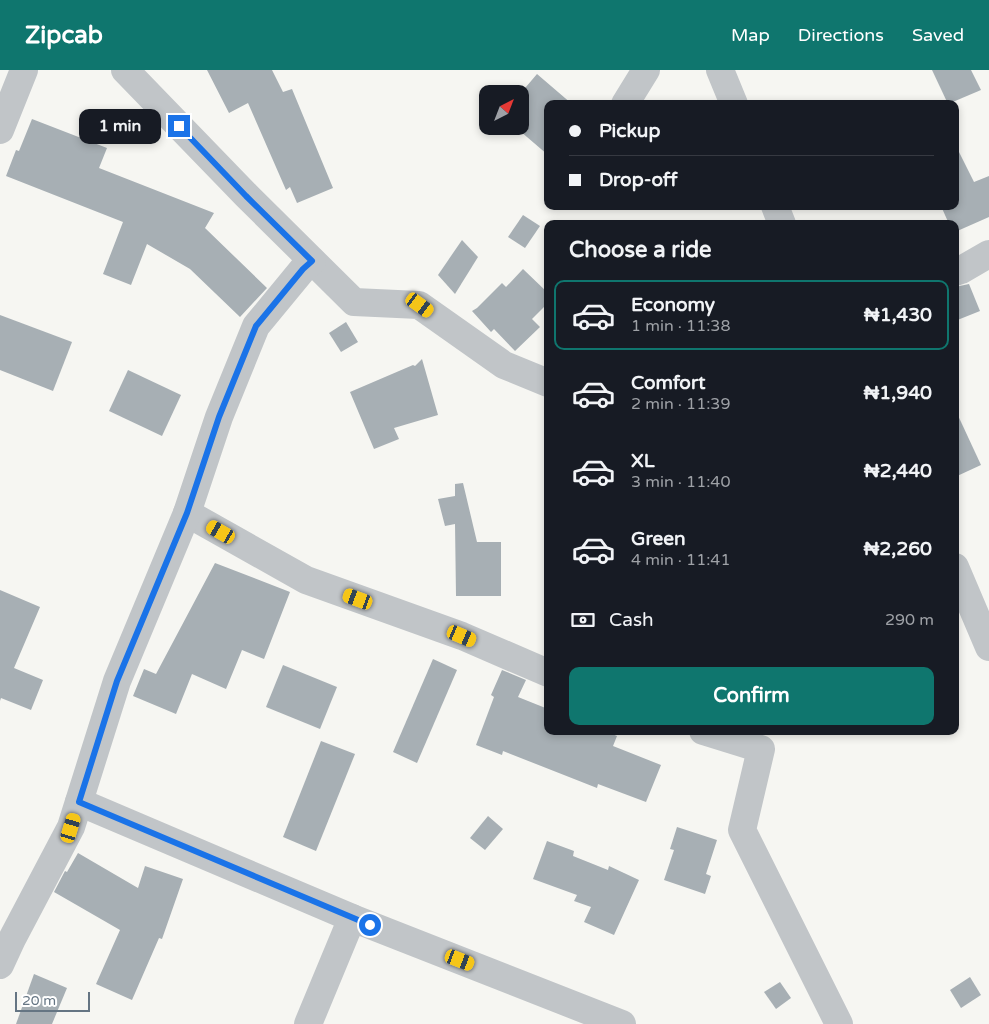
<!DOCTYPE html>
<meta charset="utf-8">
<style>
body{margin:0;font-family:"Varela Round",sans-serif;background:#242831;color:#f1f3f6;height:100vh;display:flex;flex-direction:column;font-size:19px;white-space:nowrap}
*{box-sizing:border-box;margin:0}
p{font-size:16px;color:#9ea1a6}
.icon{flex:none;width:28px;height:28px;fill:none;stroke:currentColor;stroke-width:2;stroke-linecap:round;stroke-linejoin:round}
.map{position:relative;flex:1;overflow:hidden}
.sheet{position:absolute;left:544px;top:150px;width:415px;height:515px;display:flex;flex-direction:column;background:#171b24;border-radius:10px;box-shadow:0 2px 8px #0003}
.sheet>*{flex:none}
.hud{position:absolute;left:544px;top:30px;width:415px;height:110px;border-radius:10px;box-shadow:0 2px 8px #0003;display:grid;align-content:center;height:110px;padding:0 25px;background:#171b24}
.needle{width:32px;rotate:42deg}
.tools{position:absolute;left:479px;top:15px;display:grid;gap:10px}
.tools a{display:grid;place-items:center;width:50px;height:50px;border-radius:10px;background:#171b24;box-shadow:0 2px 8px #0003;font-size:25px}
.scale{position:absolute;left:15px;bottom:12px;width:75px;box-sizing:border-box;padding-left:5px;border:2px solid #657583;border-top:0;font-size:14px;line-height:18px;white-space:nowrap;color:#657583;-webkit-text-stroke:4px #fff;paint-order:stroke}
.end{position:absolute;width:22px;height:22px;margin:-11px;border:6px solid #1a73e8;background:#fff;box-shadow:0 0 0 2px #fff}
.from{border-radius:50%}
.bubble{position:absolute;height:35px;border-radius:10px;background:#171b24;box-shadow:0 2px 8px #0003;font-size:16px;font-weight:700;line-height:35px;text-align:center}
.car{position:absolute;width:15px;height:30px;margin:-15px -8px;border-radius:6px;box-shadow:0 0 4px 1px #0007;background:linear-gradient(#f5c518 24%,#345 0 40%,#f5c518 0 76%,#345 0 86%,#f5c518 0)}
.hud b{display:flex;align-items:center;gap:18px;height:48px;font-size:19px}
.hud b+b{border-top:1px solid #363941}
.hud i{width:12px;height:12px;background:#f1f3f6}
ul{padding:0;list-style:none}
li{display:flex;align-items:center;gap:15px;height:70px;margin:0 10px 8px;padding:0 15px;border:2px solid transparent;border-radius:10px}
li div{flex:1}
li b{display:block;font-size:19px}
li em{font-style:normal;font-weight:700}
li.current{border-color:#0f766e}
li>.icon{width:45px;height:45px;stroke-width:1.5}
h2{padding:0 25px;font-size:22px;line-height:60px}
.pay{display:flex;align-items:center;gap:12px;height:55px;padding:0 25px;font-size:19px}
.pay p{margin-inline-start:auto}
.action{display:flex;gap:10px;margin-top:auto;padding:10px 25px}
.action a{flex:1;height:58px;border-radius:10px;background:#0f766e;color:#fff;font-size:20px;font-weight:700;line-height:58px;text-align:center}
header{display:flex;align-items:center;gap:30px;box-sizing:border-box;height:70px;padding:0 25px;background:#0f766e;color:#fff}
header strong{font-size:24px}
nav{display:flex;gap:28px;margin-inline-start:auto;font-size:18px}
.map>svg:first-child{display:block}
.building{fill:#a7afb4}
.lines{fill:none;stroke-linecap:round;stroke-linejoin:round}
.minor{stroke:#c1c5c8;stroke-width:28}
.route{stroke:#1a73e8;stroke-width:6}
</style>
<header>
<strong>Zipcab</strong>
<nav><a>Map</a><a>Directions</a><a>Saved</a></nav>
</header>
<div class="map">
<svg width="989" height="954" viewBox="0 0 989 954">
<rect width="100%" height="100%" fill="#f6f6f2"/>
<g class="building">
<polygon points="207,0 272,0 283,22 292,19 333,118 297,133 290,117 286,120 248,33 229,43"/>
<polygon points="932,0 971,0 981,20 948,34"/>
<polygon points="537,4 572,34 548,34 548,85 520,61 520,24"/>
<polygon points="32,49 107,78 99,98 214,143 205,158 267,218 240,247 190,199 147,174 131,215 103,204 123,152 6,106 16,80 19,81"/>
<polygon points="955,74 974,112 989,106 989,147 955,162 955,154 949,154 941,136 955,136"/>
<polygon points="523,145 540,156 525,178 508,167"/>
<polygon points="462,170 478,187 455,224 438,205"/>
<polygon points="523,199 548,223 548,233 532,249 540,257 515,281 494,259 491,262 472,241 477,238 502,213 506,217"/>
<polygon points="969,214 980,241 955,251 955,217"/>
<polygon points="0,245 72,272 53,321 0,300"/>
<polygon points="346,252 358,272 341,282 329,263"/>
<polygon points="422,289 438,345 394,358 399,369 374,379 350,322 413,295 415,296"/>
<polygon points="128,300 181,325 162,366 109,341"/>
<polygon points="955,339 981,395 955,407"/>
<polygon points="463,413 477,472 501,472 501,526 456,526 455,454 445,456 438,429 455,426 455,414"/>
<polygon points="215,493 290,522 264,589 242,580 226,619 192,604 176,644 133,626 144,599 156,604"/>
<polygon points="0,520 40,537 14,598 43,610 31,640 1,628 0,631"/>
<polygon points="433,589 457,600 417,693 393,682"/>
<polygon points="283,595 337,617 320,659 266,637"/>
<polygon points="502,600 526,610 518,627 548,639 548,661 605,661 617,666 613,676 661,695 646,732 598,714 597,718 503,681 502,685 476,675 494,627 491,625"/>
<polygon points="321,671 355,684 316,781 283,767"/>
<polygon points="488,746 503,759 485,780 470,768"/>
<polygon points="677,757 717,770 706,804 711,806 705,824 664,810 674,780 670,779"/>
<polygon points="547,771 574,781 573,786 608,800 609,796 639,810 614,865 584,852 591,837 574,831 577,825 533,809"/>
<polygon points="78,783 138,818 145,796 183,809 162,869 159,868 132,930 96,914 120,860 54,822 65,801 67,802"/>
<polygon points="34,904 67,918 52,954 16,954"/>
<polygon points="970,907 981,925 961,938 950,920"/>
<polygon points="780,912 791,928 776,939 764,922"/>
</g>
<g class="lines">
<g class="minor">
<polyline points="125,0 247,126 354,232 419,235 504,295 548,313"/>
<polyline points="720,0 734,34"/>
<polyline points="625,34 646,0"/>
<polyline points="0,60 24,0"/>
<polyline points="775,136 782,154"/>
<polyline points="312,191 303,199 256,256 219,347 187,443 306,510 462,566 548,603"/>
<polyline points="955,202 961,200 989,184"/>
<polyline points="955,497 989,577"/>
<polyline points="703,661 761,679 742,760 839,954"/>
<polyline points="79,732 352,848"/>
<polyline points="0,895 12,869 71,757 117,611 187,443"/>
<polyline points="308,954 352,848 622,954"/>
</g>
</g>
<g class="lines">
<polyline class="route" points="179,56 246,126 312,191 303,199 256,256 219,347 187,443 117,611 79,732 370,855"/>
</g>
</svg>
<div class="tools">
<a><svg class="needle" viewBox="-14 -14 28 28"><path d="M0-13l5 13h-10z" fill="#e53935"/><path d="M0 13l5-13h-10z" fill="#9ea1a6"/></svg></a>
</div>
<div class="scale">20 m</div>
<i class="end from" style="left:370px;top:855px"></i>
<i class="end" style="left:179px;top:56px"></i>
<div class="bubble" style="left:79px;top:39px;width:82px">1 min</div>
<i class="car" style="left:420px;top:235px;rotate:126deg"></i>
<i class="car" style="left:221px;top:462px;rotate:300deg"></i>
<i class="car" style="left:358px;top:529px;rotate:290deg"></i>
<i class="car" style="left:462px;top:566px;rotate:113deg"></i>
<i class="car" style="left:71px;top:758px;rotate:17deg"></i>
<i class="car" style="left:460px;top:890px;rotate:111deg"></i>
<div class="hud">
<b><i class="from"></i>Pickup</b>
<b><i></i>Drop-off</b>
</div>
<section class="sheet">
<h2>Choose a ride</h2>
<ul>
<li class="current"><svg class="icon" aria-label="car" viewBox="0 0 24 24"><path d="M5 17H2v-5l4-1 3-4h7l3 4 3 1v5h-3M9 17h6M6 11h13"/><circle cx="7" cy="17" r="2"/><circle cx="17" cy="17" r="2"/></svg><div><b>Economy</b><p>1 min · 11:38</p></div><em>₦1,430</em></li>
<li><svg class="icon" aria-label="car" viewBox="0 0 24 24"><path d="M5 17H2v-5l4-1 3-4h7l3 4 3 1v5h-3M9 17h6M6 11h13"/><circle cx="7" cy="17" r="2"/><circle cx="17" cy="17" r="2"/></svg><div><b>Comfort</b><p>2 min · 11:39</p></div><em>₦1,940</em></li>
<li><svg class="icon" aria-label="car" viewBox="0 0 24 24"><path d="M5 17H2v-5l4-1 3-4h7l3 4 3 1v5h-3M9 17h6M6 11h13"/><circle cx="7" cy="17" r="2"/><circle cx="17" cy="17" r="2"/></svg><div><b>XL</b><p>3 min · 11:40</p></div><em>₦2,440</em></li>
<li><svg class="icon" aria-label="car" viewBox="0 0 24 24"><path d="M5 17H2v-5l4-1 3-4h7l3 4 3 1v5h-3M9 17h6M6 11h13"/><circle cx="7" cy="17" r="2"/><circle cx="17" cy="17" r="2"/></svg><div><b>Green</b><p>4 min · 11:41</p></div><em>₦2,260</em></li>
</ul>
<div class="pay"><svg class="icon" aria-label="cash" viewBox="0 0 24 24"><path d="M3 7h18v10H3z"/><circle cx="12" cy="12" r="2"/></svg>Cash<p>290 m</p></div>
<div class="action"><a>Confirm</a></div>
</section>
</div>
